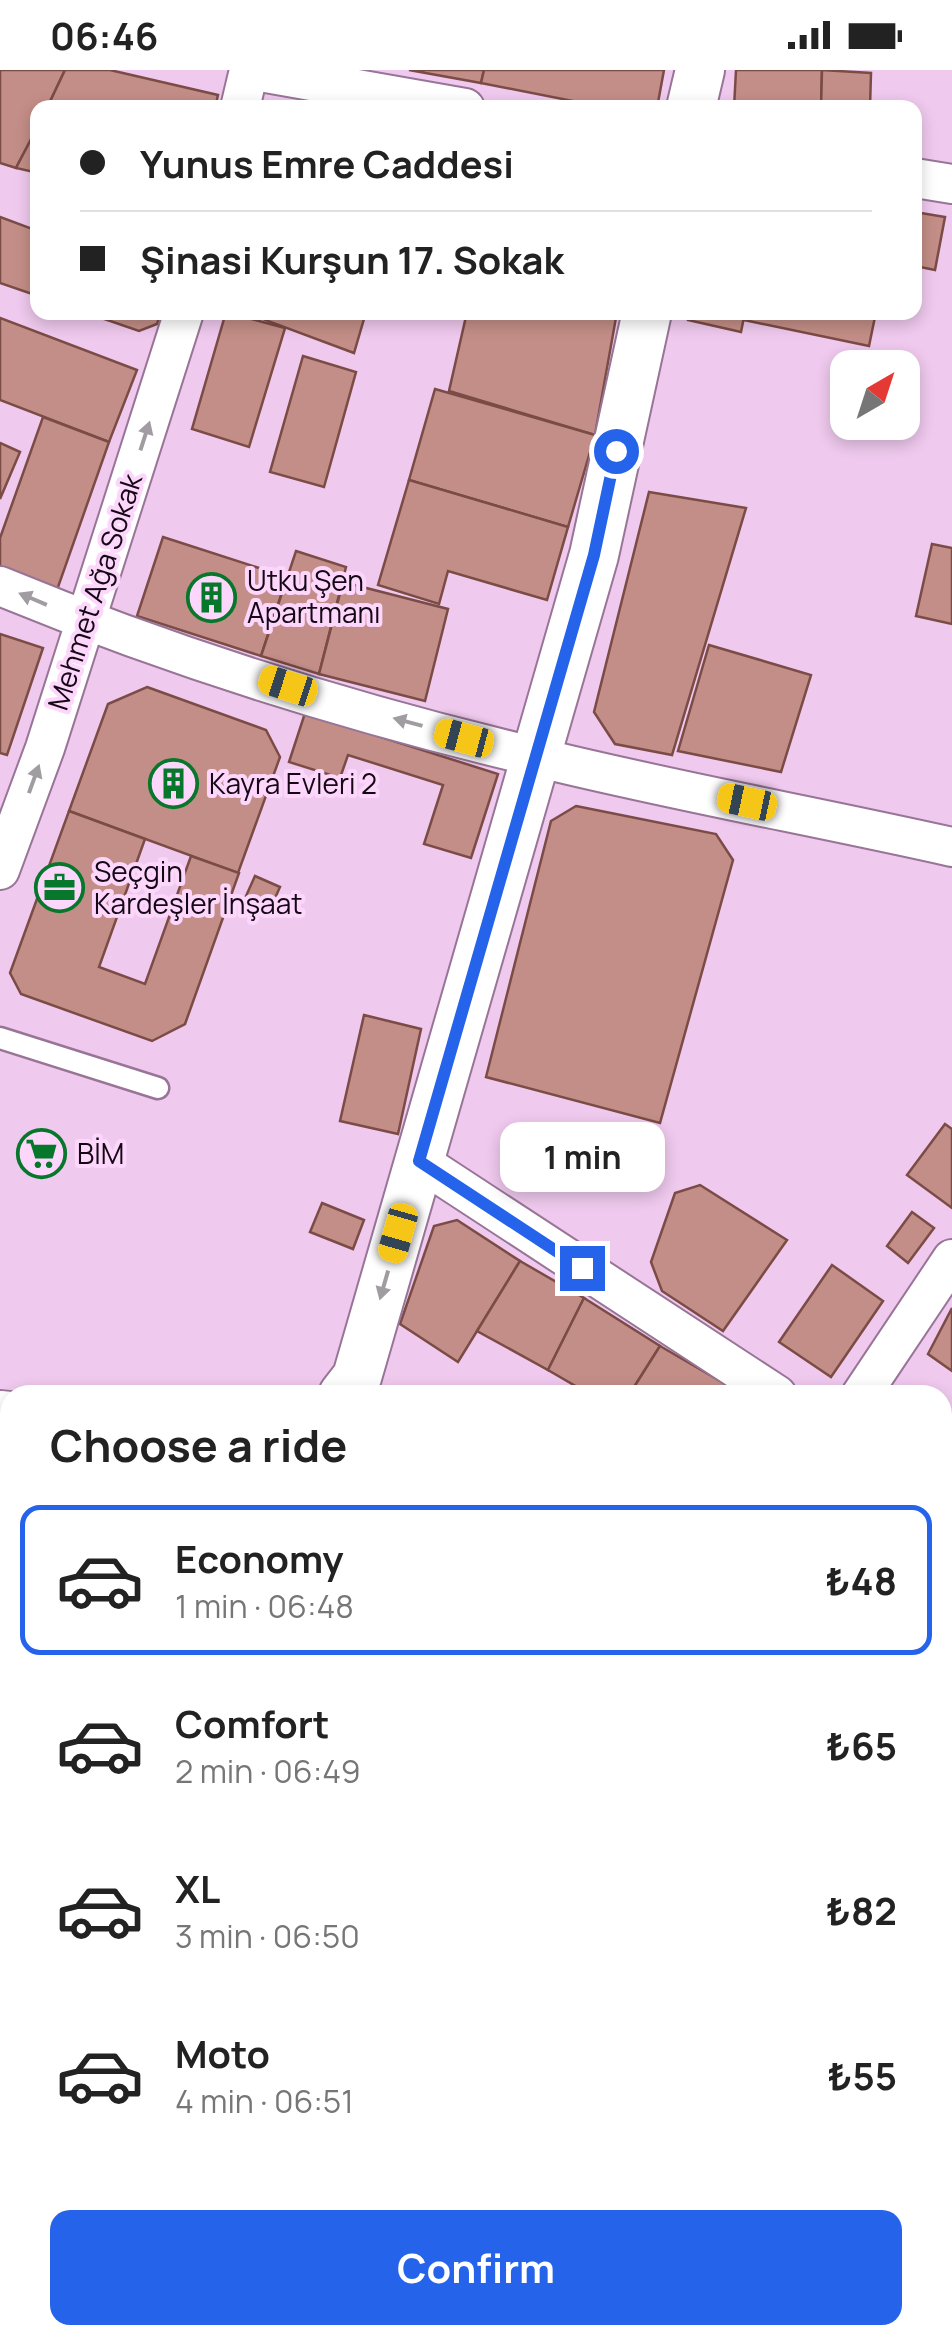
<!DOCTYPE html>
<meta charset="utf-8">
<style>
body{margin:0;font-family:Manrope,sans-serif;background:#f6f6f6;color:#222;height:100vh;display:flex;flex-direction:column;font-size:38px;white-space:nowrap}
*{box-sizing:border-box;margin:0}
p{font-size:32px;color:#767676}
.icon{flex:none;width:55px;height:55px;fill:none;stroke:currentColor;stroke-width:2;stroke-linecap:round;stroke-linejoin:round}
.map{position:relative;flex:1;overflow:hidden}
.details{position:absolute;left:0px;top:1315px;width:952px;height:960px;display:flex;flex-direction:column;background:#fff;border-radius:30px 30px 0 0;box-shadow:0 5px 15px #0003}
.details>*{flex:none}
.banner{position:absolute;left:30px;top:30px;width:892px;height:220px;border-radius:20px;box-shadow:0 5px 15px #0003;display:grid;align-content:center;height:220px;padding:0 50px;background:#fff}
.needle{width:65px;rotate:39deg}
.buttons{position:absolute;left:830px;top:280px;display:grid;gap:20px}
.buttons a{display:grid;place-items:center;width:90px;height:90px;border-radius:20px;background:#fff;box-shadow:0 5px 15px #0003;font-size:50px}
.end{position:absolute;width:45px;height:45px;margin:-22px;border:12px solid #2563eb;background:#fff;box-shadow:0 0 0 5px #fff}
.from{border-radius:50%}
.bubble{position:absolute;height:70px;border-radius:20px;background:#fff;box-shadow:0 5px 15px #0003;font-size:32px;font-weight:700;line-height:70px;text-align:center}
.car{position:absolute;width:30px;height:60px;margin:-30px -15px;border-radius:12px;box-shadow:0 0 8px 2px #0007;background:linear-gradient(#f5c518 24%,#345 0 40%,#f5c518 0 76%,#345 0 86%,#f5c518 0)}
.banner b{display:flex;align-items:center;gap:35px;height:95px;font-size:38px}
.banner b+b{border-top:2px solid #e0e0e0}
.banner i{width:25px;height:25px;background:#222}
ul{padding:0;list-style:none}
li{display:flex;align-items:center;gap:30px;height:150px;margin:0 20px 15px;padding:0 30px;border:5px solid transparent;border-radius:20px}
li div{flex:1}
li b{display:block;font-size:38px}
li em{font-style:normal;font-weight:700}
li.active{border-color:#2563eb}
li>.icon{width:90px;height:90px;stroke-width:1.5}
h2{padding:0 50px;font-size:45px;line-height:120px}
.action{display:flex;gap:20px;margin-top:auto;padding:20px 50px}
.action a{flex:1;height:115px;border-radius:20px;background:#2563eb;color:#fff;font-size:40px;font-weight:700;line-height:115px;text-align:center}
.status{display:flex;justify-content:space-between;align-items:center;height:70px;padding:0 50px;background:#fff;direction:ltr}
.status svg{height:28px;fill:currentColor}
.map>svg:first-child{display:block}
.built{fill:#e7bbe6}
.green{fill:#c9ab64}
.building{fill:#c38e87;stroke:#7b4b46;stroke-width:2.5}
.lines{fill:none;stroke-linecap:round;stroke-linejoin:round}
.service-casing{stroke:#987597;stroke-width:25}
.minor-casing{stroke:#987597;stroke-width:42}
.tertiary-casing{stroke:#987597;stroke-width:52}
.primary-casing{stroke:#987597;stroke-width:60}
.path{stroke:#9e819d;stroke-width:6;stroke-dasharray:10 5;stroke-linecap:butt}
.service{stroke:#fff;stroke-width:20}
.minor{stroke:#fff;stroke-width:38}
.tertiary{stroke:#fff;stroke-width:48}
.primary{stroke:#fff;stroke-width:55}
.oneway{fill:#a19ca1}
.route{stroke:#2563eb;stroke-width:12}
.labels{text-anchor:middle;stroke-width:8;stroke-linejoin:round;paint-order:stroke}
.poi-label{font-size:28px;fill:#150815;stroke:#fdd6fc;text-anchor:start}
.street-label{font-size:28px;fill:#150815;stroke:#fdd6fc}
</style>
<div class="status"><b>06:46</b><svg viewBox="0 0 49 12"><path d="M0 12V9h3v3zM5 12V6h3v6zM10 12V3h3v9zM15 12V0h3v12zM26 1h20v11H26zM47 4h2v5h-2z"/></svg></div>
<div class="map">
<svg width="952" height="2275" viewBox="0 0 952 2275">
<rect width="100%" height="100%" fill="#efc9ee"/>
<polygon class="built" points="0,1390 10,1395 10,1666 0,1659"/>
<polygon class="green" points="0,1882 10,1888 10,2265 558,2265 561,2275 0,2275"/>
<g class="building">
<polygon points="0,0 65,0 47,38 38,38 38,56 16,98 0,93"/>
<polygon points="65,0 110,0 218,25 215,38 47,38"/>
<polygon points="409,0 484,0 481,13"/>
<polygon points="484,0 664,0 657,38 608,38 481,13"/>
<polygon points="736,0 822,0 821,38 734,38"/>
<polygon points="822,0 871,3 870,38 821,38"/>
<polygon points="38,56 38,103 16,98"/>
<polygon points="915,142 945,147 935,200 915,196"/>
<polygon points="0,147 38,161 38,226 0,213"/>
<polygon points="84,242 161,242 157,254 139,261"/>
<polygon points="226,242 285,258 249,377 192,359"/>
<polygon points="244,242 366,242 354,283"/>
<polygon points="467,242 617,242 595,365 449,321"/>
<polygon points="689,242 745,242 741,262 688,250"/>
<polygon points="746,242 876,242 869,276 744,250"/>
<polygon points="0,248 137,300 109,372 0,330"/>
<polygon points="303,286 356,302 324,417 270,402"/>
<polygon points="435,319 595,365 568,457 409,410"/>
<polygon points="43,347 109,372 57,520 0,499 0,468"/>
<polygon points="0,373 20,382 0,429"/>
<polygon points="409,410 568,457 547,530 448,501 439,534 378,515"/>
<polygon points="649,422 746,438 672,685 615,674 594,642"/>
<polygon points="163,467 287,507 261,586 137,546"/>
<polygon points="932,474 952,478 952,554 916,546"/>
<polygon points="296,481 346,497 319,604 261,586"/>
<polygon points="343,512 448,539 425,631 319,604"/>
<polygon points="0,564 43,578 7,685 0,683"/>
<polygon points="709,575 811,605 781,702 678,681"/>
<polygon points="147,617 266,660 280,687 238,803 69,741 108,634"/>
<polygon points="305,643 498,704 471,788 424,774 443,715 348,685 340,708 289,692"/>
<polygon points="576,736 716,764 733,790 660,1053 486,1007 551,751"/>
<polygon points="69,741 145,769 99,897 145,914 191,786 239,803 185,954 152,971 21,924 10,903"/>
<polygon points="255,806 280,817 271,837 246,826"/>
<polygon points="364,945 421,959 398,1064 340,1051"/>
<polygon points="945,1054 952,1059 952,1138 907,1105"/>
<polygon points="700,1115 787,1170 723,1261 662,1221 651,1192 675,1123"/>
<polygon points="322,1133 364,1150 353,1179 310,1162"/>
<polygon points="912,1142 934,1158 908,1193 887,1176"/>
<polygon points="457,1150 520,1191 458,1292 400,1254 434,1156"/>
<polygon points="520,1191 584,1228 548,1300 477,1261"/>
<polygon points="832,1195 883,1231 831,1307 779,1272"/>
<polygon points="584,1228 660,1276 629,1325 591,1325 548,1300"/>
<polygon points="952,1238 952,1301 928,1284"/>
<polygon points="660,1276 727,1315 721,1325 629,1325"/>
<polygon points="952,1720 952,1758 943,1751 943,1730"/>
<polygon points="952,1838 952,1920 942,1913 942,1850"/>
<polygon points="942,1913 952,1920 952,1968 942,1980"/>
<polygon points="952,2112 952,2252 942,2243 942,2123"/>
</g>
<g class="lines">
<defs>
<polyline id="service" points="0,968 158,1018"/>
<g id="minor">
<polyline points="249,0 465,38"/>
<polyline points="240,38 249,0"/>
<polyline points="915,108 952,114"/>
<path d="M0 516C172 587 355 644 536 687 673 721 814 746 952 777"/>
<polyline points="0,800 45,678 184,242"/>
<polyline points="419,1091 777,1325"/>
<polyline points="861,1325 952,1189"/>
<polyline points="942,1444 952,1452"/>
<polyline points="942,1706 952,1694"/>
<polyline points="942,1782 952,1790"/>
</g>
<g id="tertiary">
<polyline points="691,38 700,0"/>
<polyline points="343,1325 357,1307 594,485 647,242"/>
<polyline points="0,1345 10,1346"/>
</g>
<g id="primary">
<polyline points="0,1743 10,1749"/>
<polyline points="0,1817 10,1823"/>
<polyline points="942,2019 952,2009"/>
<polyline points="599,2265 602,2275"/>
<polyline points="688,2265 702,2275"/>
<polyline points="843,2265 856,2275"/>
<polyline points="771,2275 778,2265"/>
</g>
</defs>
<use href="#service" class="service-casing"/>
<use href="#minor" class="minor-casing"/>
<use href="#tertiary" class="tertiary-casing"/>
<use href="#primary" class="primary-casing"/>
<g class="path">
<polyline points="201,2265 205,2275"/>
<polyline points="118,2275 140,2265"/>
<polyline points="451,2275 465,2265"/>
</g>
<use href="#service" class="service"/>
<use href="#minor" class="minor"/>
<use href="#tertiary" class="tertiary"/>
<use href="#primary" class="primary"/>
</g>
<defs><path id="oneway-solid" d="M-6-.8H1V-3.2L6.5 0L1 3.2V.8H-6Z" transform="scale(2.5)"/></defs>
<g class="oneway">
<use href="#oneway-solid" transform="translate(145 366) rotate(-72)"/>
<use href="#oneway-solid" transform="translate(33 529) rotate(-157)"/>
<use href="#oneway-solid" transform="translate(408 652) rotate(-165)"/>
<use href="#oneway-solid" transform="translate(34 709) rotate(-70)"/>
<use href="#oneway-solid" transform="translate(384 1215) rotate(106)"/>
</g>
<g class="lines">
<polyline class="route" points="582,1198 419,1091 594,485 616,381"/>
</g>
<defs>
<symbol id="building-ring" viewBox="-11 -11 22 22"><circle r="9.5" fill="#fdd6fc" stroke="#07772b" stroke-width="1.5"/><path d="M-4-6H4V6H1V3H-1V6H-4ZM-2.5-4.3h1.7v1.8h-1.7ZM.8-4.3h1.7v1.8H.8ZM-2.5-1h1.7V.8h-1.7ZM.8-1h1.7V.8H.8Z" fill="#07772b"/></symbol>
<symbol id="office-ring" viewBox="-11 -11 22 22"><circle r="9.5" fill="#fdd6fc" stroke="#07772b" stroke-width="1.5"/><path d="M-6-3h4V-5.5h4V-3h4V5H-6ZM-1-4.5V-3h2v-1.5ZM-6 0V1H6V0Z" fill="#07772b"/></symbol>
<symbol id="supermarket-ring" viewBox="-11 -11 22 22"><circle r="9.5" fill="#fdd6fc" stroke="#07772b" stroke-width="1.5"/><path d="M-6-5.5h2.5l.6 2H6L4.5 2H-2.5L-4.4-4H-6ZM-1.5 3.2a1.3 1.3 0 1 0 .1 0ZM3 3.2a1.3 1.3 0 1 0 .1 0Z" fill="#07772b"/></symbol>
</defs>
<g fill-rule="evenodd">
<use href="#building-ring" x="184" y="500" width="55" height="55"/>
<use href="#building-ring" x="146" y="686" width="55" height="55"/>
<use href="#office-ring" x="32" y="790" width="55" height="55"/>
<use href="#supermarket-ring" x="14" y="1056" width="55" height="55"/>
</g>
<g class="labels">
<g class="poi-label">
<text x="247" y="521">Utku Şen<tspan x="247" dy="32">Apartmanı</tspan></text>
<text x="209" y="724">Kayra Evleri 2</text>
<text x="94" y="812">Seçgin<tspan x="94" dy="32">Kardeşler İnşaat</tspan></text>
<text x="77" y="1094">BİM</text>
</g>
<g class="street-label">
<text transform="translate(95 522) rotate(-72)" y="10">Mehmet Ağa Sokak</text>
</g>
</g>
</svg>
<div class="buttons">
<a><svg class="needle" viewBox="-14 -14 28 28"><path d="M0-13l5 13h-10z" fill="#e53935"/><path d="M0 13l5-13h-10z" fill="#767676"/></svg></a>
</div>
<i class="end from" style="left:616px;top:381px"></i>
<i class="end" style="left:582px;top:1198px"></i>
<div class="bubble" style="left:500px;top:1052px;width:165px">1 min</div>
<i class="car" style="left:288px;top:616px;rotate:288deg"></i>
<i class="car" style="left:464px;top:668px;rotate:285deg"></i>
<i class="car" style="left:747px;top:732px;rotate:282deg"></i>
<i class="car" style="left:398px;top:1163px;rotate:196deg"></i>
<div class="banner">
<b><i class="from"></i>Yunus Emre Caddesi</b>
<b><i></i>Şinasi Kurşun 17. Sokak</b>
</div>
<section class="details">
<h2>Choose a ride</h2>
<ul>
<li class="active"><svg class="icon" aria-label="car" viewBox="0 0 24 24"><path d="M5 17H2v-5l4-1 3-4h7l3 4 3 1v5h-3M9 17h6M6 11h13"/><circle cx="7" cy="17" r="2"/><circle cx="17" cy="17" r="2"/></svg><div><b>Economy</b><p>1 min · 06:48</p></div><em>₺48</em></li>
<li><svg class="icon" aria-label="car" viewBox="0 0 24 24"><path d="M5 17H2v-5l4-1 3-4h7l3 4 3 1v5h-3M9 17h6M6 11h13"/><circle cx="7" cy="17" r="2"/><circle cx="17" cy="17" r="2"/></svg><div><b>Comfort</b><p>2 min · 06:49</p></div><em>₺65</em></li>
<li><svg class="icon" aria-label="car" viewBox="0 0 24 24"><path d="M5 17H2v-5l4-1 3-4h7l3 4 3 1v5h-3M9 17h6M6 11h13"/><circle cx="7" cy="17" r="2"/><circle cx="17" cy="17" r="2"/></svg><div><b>XL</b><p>3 min · 06:50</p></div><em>₺82</em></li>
<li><svg class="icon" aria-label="car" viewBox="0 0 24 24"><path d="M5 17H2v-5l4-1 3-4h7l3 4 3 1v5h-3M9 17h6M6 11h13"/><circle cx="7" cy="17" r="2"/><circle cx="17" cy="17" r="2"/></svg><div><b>Moto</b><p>4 min · 06:51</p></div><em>₺55</em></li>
</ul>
<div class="action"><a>Confirm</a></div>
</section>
</div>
